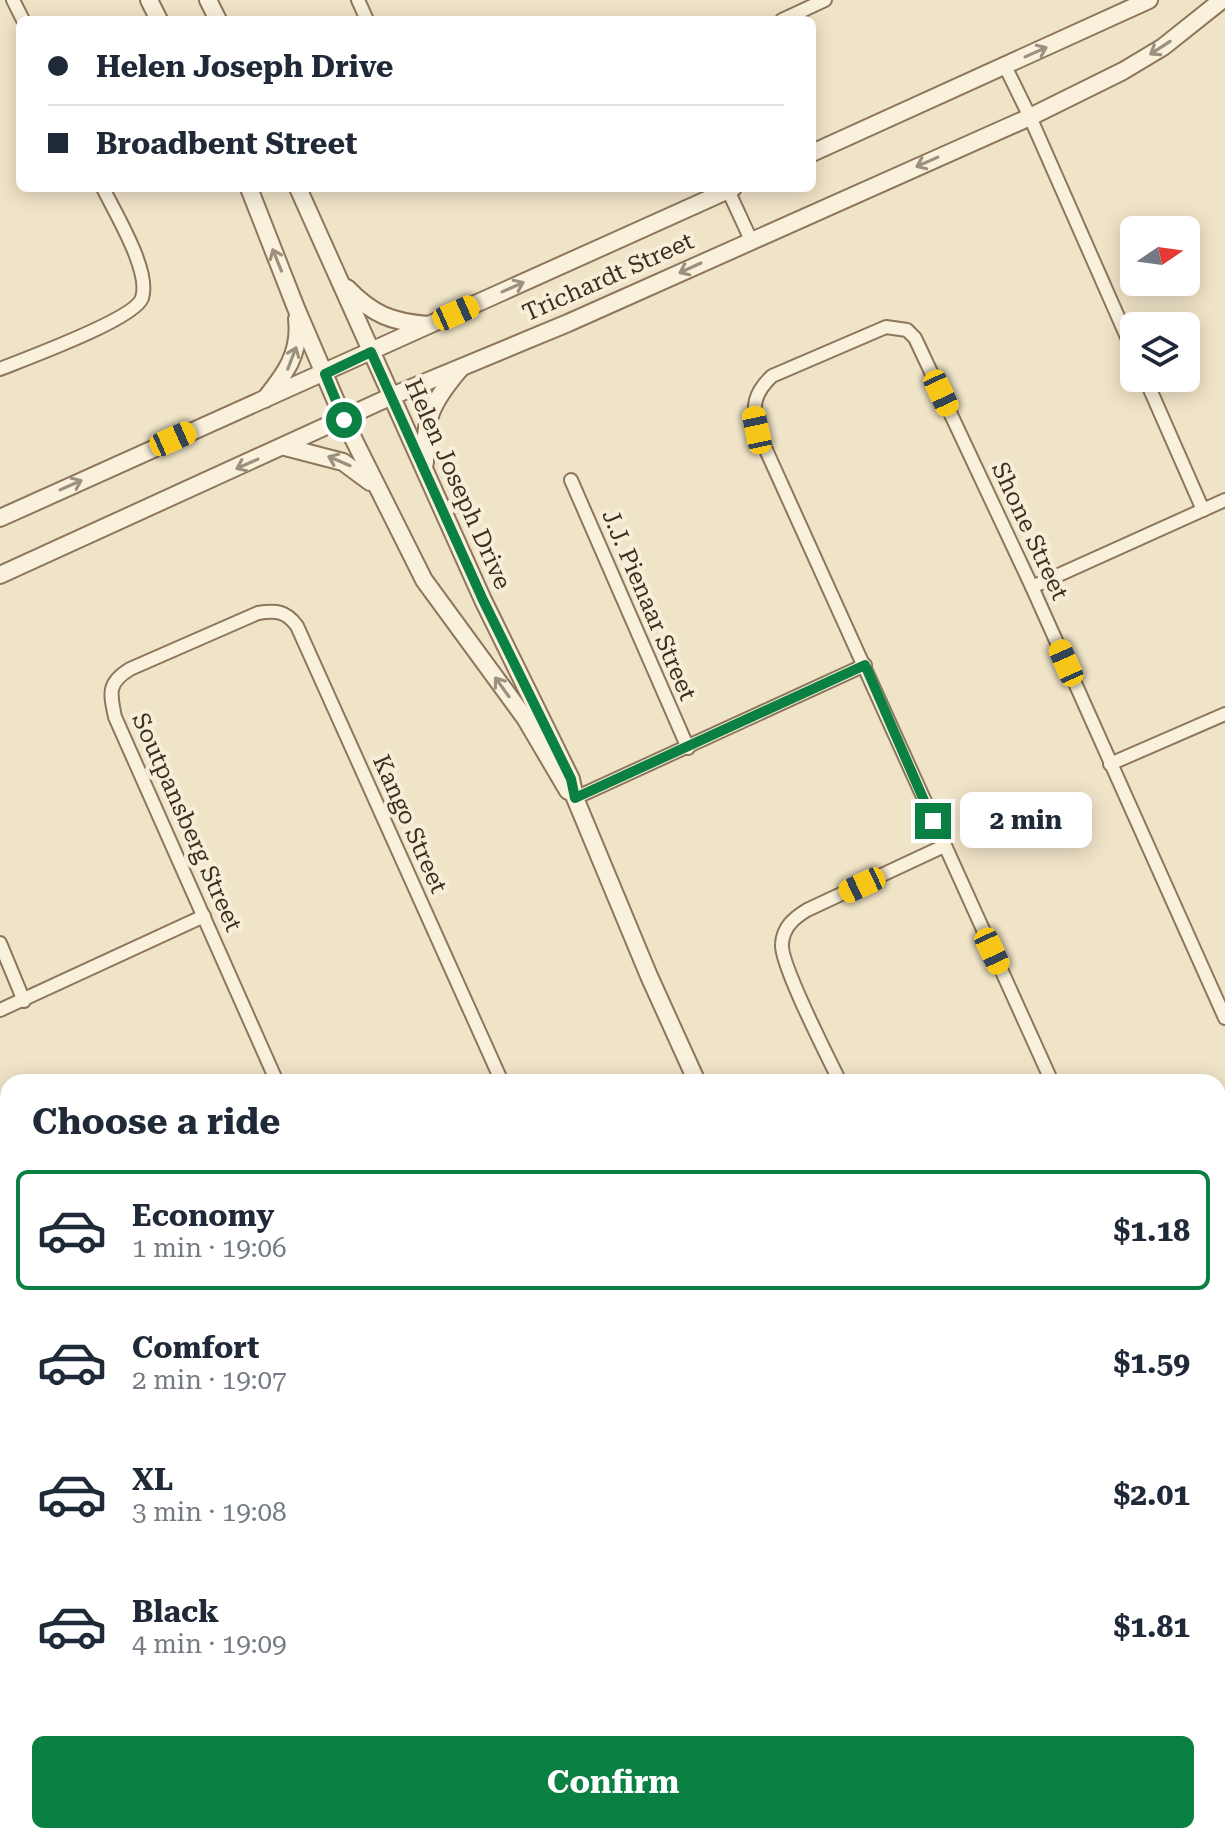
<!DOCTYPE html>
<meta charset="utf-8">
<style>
body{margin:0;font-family:"Roboto Serif",serif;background:#f2f2f3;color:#1f2937;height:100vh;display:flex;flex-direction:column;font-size:30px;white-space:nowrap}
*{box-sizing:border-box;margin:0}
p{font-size:26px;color:#747a83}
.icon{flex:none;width:44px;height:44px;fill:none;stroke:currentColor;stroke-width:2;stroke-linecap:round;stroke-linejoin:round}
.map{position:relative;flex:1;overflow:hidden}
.sheet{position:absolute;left:0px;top:1074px;width:1226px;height:770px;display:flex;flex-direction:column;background:#fff;border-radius:24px 24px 0 0;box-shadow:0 4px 20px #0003}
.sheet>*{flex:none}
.guide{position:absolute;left:16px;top:16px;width:800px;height:176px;border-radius:12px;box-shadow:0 4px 20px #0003;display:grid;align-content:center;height:176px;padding:0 32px;background:#fff}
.needle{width:52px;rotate:77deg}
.buttons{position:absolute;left:1120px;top:216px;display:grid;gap:16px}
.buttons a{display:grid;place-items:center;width:80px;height:80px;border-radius:12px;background:#fff;box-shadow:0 4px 20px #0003;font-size:40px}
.end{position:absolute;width:36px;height:36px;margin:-18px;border:10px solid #0b8043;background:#fff;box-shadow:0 0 0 4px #fff}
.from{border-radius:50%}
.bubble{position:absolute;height:56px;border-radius:12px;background:#fff;box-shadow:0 4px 20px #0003;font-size:26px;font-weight:700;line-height:56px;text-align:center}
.car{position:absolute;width:24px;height:48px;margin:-24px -12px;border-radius:10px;box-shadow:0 0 6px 2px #0007;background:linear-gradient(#f5c518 24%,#345 0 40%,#f5c518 0 76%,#345 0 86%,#f5c518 0)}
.guide b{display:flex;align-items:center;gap:28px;height:76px;font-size:30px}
.guide b+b{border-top:2px solid #e0e1e3}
.guide i{width:20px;height:20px;background:#1f2937}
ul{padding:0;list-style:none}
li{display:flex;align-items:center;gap:24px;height:120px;margin:0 16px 12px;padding:0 16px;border:4px solid transparent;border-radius:12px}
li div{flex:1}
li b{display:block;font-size:30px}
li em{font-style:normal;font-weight:700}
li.on{border-color:#0b8043}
li>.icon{width:72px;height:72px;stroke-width:1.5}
h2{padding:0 32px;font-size:36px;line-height:96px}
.action{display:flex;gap:16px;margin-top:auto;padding:16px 32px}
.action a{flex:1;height:92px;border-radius:12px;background:#0b8043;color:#fff;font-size:32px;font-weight:700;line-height:92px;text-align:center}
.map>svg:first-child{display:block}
.green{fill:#c9cf9b}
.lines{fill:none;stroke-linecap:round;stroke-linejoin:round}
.stream{stroke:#6f938a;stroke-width:5}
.service-casing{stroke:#8d765c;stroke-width:10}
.minor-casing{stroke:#8d765c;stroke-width:16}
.tertiary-casing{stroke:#8d765c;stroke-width:20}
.service{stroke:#faf1dc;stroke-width:6}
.minor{stroke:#faf1dc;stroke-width:12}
.tertiary{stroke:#faf1dc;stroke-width:16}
.oneway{stroke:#9c907e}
.route{stroke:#0b8043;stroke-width:10}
.labels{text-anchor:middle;stroke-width:8;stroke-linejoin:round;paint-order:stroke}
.street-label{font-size:24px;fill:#3d2e20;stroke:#f7eed8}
</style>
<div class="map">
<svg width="1225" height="1843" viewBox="0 0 1225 1843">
<rect width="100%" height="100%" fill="#f0e4c8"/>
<g class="green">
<polygon points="1225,1244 1225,1720 1218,1733 1218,1248"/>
<polygon points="8,1573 8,1697 0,1697 0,1574"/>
<polygon points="853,1836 945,1836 939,1843 847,1843"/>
</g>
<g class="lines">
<g class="stream">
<polyline points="1218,1322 1225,1319"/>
<polyline points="0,1632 8,1632"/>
</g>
<defs>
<g id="service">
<polyline points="0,1698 8,1698"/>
<polyline points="184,1836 186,1843"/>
</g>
<g id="minor">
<polyline points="13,0 23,20"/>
<polyline points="358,0 367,20"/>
<polyline points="782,20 825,0"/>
<polyline points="1005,66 1030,117 1134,353"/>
<polyline points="727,188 751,240"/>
<path d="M0 369C25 359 135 319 142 298 151 271 115 213 103 188"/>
<polyline points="1145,378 1203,510"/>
<polyline points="571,480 688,748"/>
<polyline points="1032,587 1225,500"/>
<polyline points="1110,764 1225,714"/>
<polyline points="575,798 865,665"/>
<polyline points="0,943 24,1001"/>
<polyline points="0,1010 204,916"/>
<path d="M277 1082 115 717C110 693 107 683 130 669L258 613C276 610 286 611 297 626L502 1082"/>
<path d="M840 1082C828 1057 780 964 782 944 783 927 794 918 807 910L944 846"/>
<path d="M1052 1082 757 430C752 406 754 393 772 376L886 327 907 330 915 338 1032 587 1225 1018"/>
<polyline points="1218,1144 1225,1139"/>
<polyline points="0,1218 8,1215"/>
<polyline points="0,1468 8,1469"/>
<polyline points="0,1590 8,1589"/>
<polyline points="680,1836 688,1843"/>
<polyline points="438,1843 444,1836"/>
<polyline points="701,1843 706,1836"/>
</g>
<g id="tertiary">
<polyline points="149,0 159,20"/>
<polyline points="208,0 218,20"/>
<polyline points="812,153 1149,0"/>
<polyline points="249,188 296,308 344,420 424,580 525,718 568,791"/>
<polyline points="298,188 483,600 571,779 575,798 649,976 697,1082"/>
<path d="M347 288C373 315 392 322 428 325"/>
<path d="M265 399C285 374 301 353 297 319"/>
<polyline points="285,447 343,462 370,482"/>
<path d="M425 463C424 419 431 403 460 369"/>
<polyline points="0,518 733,188"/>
<polyline points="0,575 392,396 568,323 1030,117 1123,71 1163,47 1222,0"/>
<polyline points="1218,1834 1225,1838"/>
<polyline points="950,1843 956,1836"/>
</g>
</defs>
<use href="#service" class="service-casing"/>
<use href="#minor" class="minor-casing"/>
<use href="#tertiary" class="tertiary-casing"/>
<use href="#service" class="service"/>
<use href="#minor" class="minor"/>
<use href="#tertiary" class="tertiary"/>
</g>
<defs><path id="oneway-shaft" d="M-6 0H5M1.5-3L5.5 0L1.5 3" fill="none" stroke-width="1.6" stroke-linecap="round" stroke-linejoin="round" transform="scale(2)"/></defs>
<g class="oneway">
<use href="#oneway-shaft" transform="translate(1160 48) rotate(147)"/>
<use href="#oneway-shaft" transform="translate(1036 52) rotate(-24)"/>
<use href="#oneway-shaft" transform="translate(927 162) rotate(156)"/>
<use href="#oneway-shaft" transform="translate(277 260) rotate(-112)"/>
<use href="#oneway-shaft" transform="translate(690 268) rotate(155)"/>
<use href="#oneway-shaft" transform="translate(513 287) rotate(-24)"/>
<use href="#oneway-shaft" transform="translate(292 358) rotate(-69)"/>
<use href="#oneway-shaft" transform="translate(339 461) rotate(-157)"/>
<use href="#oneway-shaft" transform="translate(247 464) rotate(156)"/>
<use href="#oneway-shaft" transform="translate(71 485) rotate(-24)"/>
<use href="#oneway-shaft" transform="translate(502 687) rotate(-126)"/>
</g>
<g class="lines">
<polyline class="route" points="344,420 325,374 371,352 483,600 571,779 575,798 865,665 933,821"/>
</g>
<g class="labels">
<g class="street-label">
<text transform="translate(608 277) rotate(-24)" y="8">Trichardt Street</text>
<text transform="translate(458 484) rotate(66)" y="8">Helen Joseph Drive</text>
<text transform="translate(1030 531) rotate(65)" y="8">Shone Street</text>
<text transform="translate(649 605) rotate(67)" y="8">J.J. Pienaar Street</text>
<text transform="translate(187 822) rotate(66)" y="8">Soutpansberg Street</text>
<text transform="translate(410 824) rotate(66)" y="8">Kango Street</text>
</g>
</g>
</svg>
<div class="buttons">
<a><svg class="needle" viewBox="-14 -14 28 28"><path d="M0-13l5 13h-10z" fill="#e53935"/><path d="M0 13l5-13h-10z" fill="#747a83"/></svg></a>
<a><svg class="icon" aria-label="layers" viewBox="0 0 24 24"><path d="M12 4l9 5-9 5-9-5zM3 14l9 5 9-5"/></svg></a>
</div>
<i class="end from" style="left:344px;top:420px"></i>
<i class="end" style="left:933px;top:821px"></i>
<div class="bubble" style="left:960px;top:792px;width:132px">2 min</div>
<i class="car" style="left:456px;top:313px;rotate:66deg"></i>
<i class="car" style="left:941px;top:393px;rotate:155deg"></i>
<i class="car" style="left:757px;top:430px;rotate:348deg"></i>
<i class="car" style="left:173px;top:439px;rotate:66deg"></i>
<i class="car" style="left:1066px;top:663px;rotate:336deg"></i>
<i class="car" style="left:862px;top:885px;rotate:245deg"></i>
<i class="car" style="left:992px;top:951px;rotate:155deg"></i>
<div class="guide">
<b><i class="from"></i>Helen Joseph Drive</b>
<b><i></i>Broadbent Street</b>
</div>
<section class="sheet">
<h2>Choose a ride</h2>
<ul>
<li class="on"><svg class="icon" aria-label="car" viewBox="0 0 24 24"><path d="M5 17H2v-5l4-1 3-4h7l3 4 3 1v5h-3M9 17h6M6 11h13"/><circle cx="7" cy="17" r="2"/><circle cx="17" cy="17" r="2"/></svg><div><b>Economy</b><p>1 min · 19:06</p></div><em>$1.18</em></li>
<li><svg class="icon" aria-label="car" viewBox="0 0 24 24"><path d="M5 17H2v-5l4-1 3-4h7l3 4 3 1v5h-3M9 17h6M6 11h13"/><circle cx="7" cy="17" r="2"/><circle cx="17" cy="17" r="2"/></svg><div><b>Comfort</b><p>2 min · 19:07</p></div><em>$1.59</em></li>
<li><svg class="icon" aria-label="car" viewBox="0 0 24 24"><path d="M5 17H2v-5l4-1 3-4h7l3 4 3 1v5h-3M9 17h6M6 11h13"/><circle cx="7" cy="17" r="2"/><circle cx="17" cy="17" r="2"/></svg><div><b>XL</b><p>3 min · 19:08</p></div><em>$2.01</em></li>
<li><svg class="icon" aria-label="car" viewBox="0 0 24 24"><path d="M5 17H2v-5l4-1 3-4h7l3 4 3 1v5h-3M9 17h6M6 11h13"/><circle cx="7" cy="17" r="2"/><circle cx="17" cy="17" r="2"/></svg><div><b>Black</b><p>4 min · 19:09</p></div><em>$1.81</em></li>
</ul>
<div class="action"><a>Confirm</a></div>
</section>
</div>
